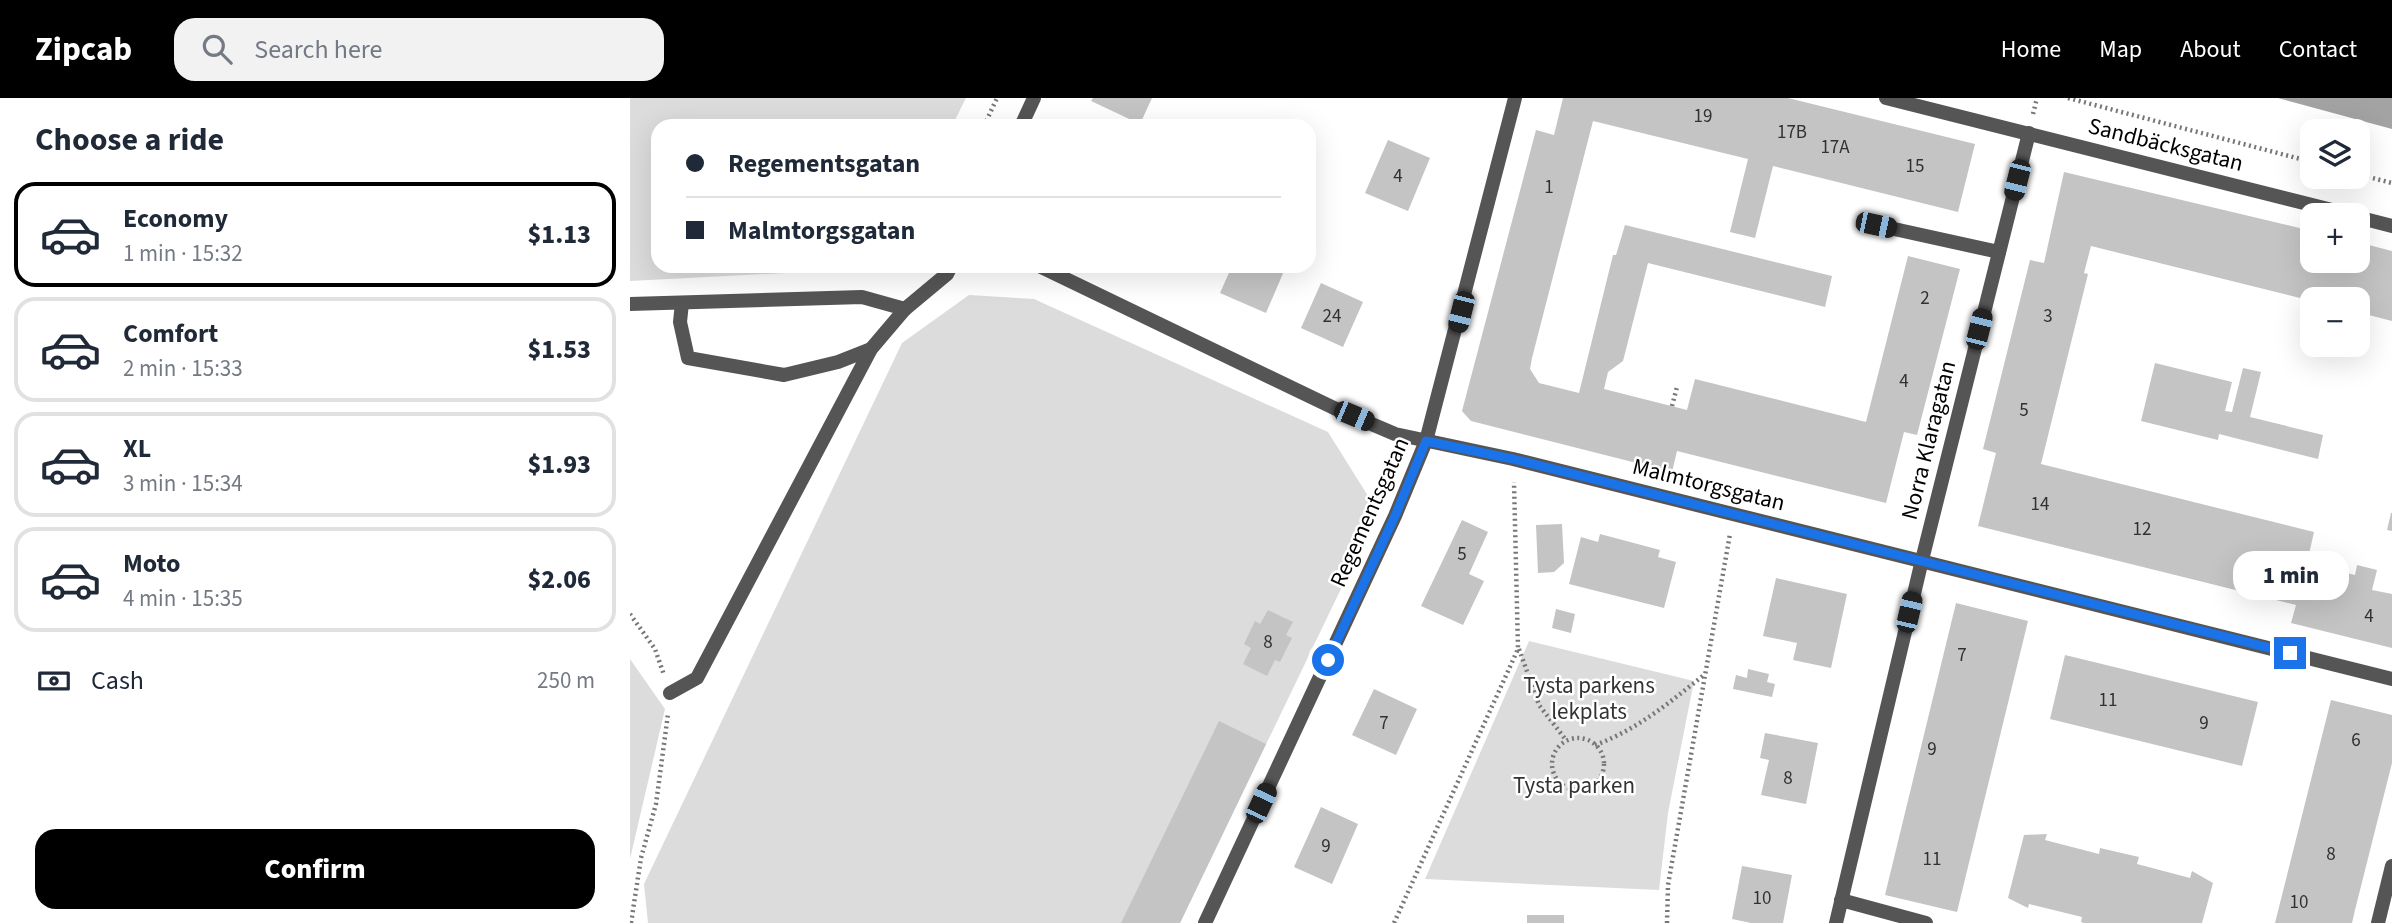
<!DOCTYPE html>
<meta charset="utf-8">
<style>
body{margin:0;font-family:"Source Sans 3",sans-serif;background:#f2f2f3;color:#1f2937;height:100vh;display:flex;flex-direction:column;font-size:26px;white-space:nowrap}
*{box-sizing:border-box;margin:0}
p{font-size:23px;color:#747a83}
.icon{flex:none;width:38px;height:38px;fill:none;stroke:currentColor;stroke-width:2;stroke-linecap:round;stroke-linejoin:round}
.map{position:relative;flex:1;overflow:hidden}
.details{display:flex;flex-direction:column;background:#fff;width:630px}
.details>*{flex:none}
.top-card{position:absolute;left:21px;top:21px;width:665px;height:154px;border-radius:21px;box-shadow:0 7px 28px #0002;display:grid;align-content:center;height:154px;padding:0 35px;background:#fff}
.tools{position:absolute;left:1670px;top:21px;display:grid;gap:14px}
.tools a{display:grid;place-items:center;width:70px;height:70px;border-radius:14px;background:#fff;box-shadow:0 7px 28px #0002;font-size:35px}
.end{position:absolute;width:32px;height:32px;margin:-16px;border:9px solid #1a73e8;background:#fff;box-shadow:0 0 0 4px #fff}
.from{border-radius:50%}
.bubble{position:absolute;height:49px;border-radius:21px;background:#fff;box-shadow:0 7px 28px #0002;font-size:23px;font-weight:800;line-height:49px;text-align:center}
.car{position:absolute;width:21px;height:42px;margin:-21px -10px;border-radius:9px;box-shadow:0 0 5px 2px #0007;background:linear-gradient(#222 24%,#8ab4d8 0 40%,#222 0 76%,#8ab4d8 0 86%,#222 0)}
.top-card b{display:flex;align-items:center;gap:24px;height:66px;font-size:26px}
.top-card b+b{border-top:2px solid #e0e1e3}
.top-card i{width:18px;height:18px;background:#1f2937}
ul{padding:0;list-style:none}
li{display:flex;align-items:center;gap:21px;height:105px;margin:0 14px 10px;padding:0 21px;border:4px solid #e0e1e3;border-radius:21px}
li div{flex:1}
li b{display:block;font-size:26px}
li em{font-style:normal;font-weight:800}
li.on{border-color:#000}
li>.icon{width:63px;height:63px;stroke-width:1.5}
h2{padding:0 35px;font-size:32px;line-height:84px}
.pay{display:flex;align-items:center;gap:18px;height:77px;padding:0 35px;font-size:26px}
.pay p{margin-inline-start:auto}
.cta{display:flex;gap:14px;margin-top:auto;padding:14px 35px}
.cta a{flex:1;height:80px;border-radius:21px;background:#000;color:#fff;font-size:28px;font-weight:800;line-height:80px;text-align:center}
header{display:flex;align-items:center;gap:42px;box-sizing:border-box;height:98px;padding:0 35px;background:#000;color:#fff}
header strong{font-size:33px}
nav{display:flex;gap:38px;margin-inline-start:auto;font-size:24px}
.search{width:490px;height:63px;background:#f2f2f3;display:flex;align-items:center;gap:18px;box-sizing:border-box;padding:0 24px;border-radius:21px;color:#747a83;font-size:26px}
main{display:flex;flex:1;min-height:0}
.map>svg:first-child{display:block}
.green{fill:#dcdcdc}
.water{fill:#a3a3a3}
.building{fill:#c4c4c4}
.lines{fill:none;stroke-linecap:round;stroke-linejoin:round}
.path{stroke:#777;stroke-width:4.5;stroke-dasharray:2 3.5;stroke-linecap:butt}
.service{stroke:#555;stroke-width:14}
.minor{stroke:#555;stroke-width:14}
.tertiary{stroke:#555;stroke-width:14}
.route{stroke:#1a73e8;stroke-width:9}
.labels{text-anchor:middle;stroke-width:5;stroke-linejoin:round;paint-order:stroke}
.number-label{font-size:19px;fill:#313131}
.street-label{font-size:23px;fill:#000;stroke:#fff}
.park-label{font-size:23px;fill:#333;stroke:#fff}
</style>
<header>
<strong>Zipcab</strong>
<div class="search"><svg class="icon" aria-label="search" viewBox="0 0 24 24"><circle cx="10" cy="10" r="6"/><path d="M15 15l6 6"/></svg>Search here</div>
<nav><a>Home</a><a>Map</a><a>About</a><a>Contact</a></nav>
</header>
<main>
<section class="details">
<h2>Choose a ride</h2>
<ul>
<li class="on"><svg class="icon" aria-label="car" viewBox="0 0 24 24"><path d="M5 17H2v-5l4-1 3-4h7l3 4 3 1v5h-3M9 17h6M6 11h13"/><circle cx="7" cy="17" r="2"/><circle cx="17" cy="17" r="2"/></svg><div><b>Economy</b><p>1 min · 15:32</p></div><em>$1.13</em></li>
<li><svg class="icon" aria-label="car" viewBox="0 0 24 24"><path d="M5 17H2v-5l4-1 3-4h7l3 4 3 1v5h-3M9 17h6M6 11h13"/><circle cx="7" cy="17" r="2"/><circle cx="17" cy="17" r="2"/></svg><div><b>Comfort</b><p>2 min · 15:33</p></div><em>$1.53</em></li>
<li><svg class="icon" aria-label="car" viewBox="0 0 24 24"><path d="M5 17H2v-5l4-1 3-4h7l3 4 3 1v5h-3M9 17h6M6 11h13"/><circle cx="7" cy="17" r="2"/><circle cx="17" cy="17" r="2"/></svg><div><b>XL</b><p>3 min · 15:34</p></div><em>$1.93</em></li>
<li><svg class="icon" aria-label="car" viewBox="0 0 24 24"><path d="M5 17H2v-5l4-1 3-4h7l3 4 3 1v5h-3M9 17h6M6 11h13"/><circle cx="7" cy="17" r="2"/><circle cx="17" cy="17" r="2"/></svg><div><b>Moto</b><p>4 min · 15:35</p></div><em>$2.06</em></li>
</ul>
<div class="pay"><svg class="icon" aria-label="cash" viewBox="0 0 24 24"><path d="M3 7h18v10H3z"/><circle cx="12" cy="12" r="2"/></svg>Cash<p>250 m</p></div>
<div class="cta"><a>Confirm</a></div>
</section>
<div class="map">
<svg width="1762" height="825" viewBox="0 0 1762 825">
<rect width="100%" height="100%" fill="#fff"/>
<g class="green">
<polygon points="0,0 336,0 322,28 28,28 28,168 253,168 252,170 0,183"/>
<polygon points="339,197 404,201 698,334 748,414 550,825 18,825 14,786 272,245"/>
<polygon points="899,543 1064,583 1038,715 1029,792 795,781"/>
<polygon points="0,561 35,611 0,761"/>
</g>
<polygon class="water" points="1648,0 1762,0 1762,31"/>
<g class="building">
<polygon points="463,0 522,0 510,26 461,3"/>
<polygon points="933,0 1158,0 1345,46 1328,114 1143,68 1125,140 1100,134 1118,61 963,23 902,260 900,271 909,285 949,295 983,157 986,157 995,127 1202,178 1195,209 1018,165 993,263 978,274 974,291 1057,312 1065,281 1236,324 1278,158 1330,171 1287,337 1274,334 1256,405 1047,353 1042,374 841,323 832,313 906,32 924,37"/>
<polygon points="758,42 800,60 778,113 735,95"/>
<polygon points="1434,74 1682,133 1682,163 1727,163 1727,144 1762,153 1762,223 1727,214 1727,201 1682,201 1682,203 1461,148 1454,175 1458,176 1411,366 1684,434 1677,465 1725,477 1727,467 1747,472 1742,492 1762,496 1762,550 1661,525 1666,507 1348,428 1366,355 1353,351 1400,162 1414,165"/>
<polygon points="548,168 564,168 561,174"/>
<polygon points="602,168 643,168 654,173 636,215 590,195"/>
<polygon points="691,185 733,204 713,249 671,230"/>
<polygon points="1525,265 1602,284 1595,313 1602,314 1613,270 1631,274 1620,319 1693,337 1688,361 1589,336 1588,342 1511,323"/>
<polygon points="1761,415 1762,415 1762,433 1757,432"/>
<polygon points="832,422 858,434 839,476 854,483 833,527 791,508"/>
<polygon points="932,426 934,465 924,474 908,475 906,427"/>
<polygon points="970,436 1030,452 1028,459 1046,464 1034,510 939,486 951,439 968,444"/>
<polygon points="1146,480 1217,496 1201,570 1163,562 1167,545 1133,538"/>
<polygon points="1326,505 1398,523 1327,814 1255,797"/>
<polygon points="926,511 945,516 941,535 922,530"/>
<polygon points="638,512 663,524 656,537 662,540 650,564 645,562 637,578 613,566 621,550 614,546 625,523 630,526"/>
<polygon points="1435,557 1628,604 1612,668 1420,621"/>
<polygon points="1118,571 1139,576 1137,584 1145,586 1142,599 1103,591 1106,577 1117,580"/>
<polygon points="744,591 787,611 766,657 722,637"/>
<polygon points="1701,602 1762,617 1762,665 1725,812 1722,825 1645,825"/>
<polygon points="589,623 636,646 550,825 491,825"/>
<polygon points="1135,635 1188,645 1176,706 1131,697 1139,662 1130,660"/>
<polygon points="691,709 728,726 702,786 664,769"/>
<polygon points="1417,736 1415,742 1469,756 1470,750 1509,759 1507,766 1560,780 1562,773 1583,785 1572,825 1454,825 1451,824 1452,819 1399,806 1398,810 1378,800 1394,737"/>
<polygon points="1112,768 1162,777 1153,825 1121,825 1102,821"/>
<rect x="897" y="817" width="37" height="8"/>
</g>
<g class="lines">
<g class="path">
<polyline points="1438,0 1682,64"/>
<polyline points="1403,16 1407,0"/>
<polyline points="354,28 367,0"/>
<polyline points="1727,76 1762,85"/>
<polyline points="1042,308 1047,289"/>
<polyline points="0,516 25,551 34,577"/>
<polyline points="889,551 909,607 936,642"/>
<circle cx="948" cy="666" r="26"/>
<path d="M965 647C1007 632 1040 604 1074 577"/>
<polyline points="1,825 11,760 26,706 38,616"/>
<polyline points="764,825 888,551 884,384"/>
<polyline points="1037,825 1038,787 1100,436"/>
</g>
<g class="service">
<polyline points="1246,127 1369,154"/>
<polyline points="52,205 50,224 58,260 154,277 208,264 241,251"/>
<polyline points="0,206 232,199 275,211 241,251 67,580 40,595"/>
</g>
<g class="minor">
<polyline points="391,28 404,0"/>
<polyline points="409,168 704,310 765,336 883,361 1762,581"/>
<polyline points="275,211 317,176 321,168"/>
<polyline points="1211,802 1296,825"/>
<polyline points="575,825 765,418 796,343 885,0"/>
<polyline points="1206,825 1292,462 1399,35"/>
<polyline points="1748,825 1762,768"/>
</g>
<g class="tertiary">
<polyline points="1256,0 1722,117"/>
<polyline points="1727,119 1762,128"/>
</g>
</g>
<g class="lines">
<polyline class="route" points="698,562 765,418 796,343 883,361 1660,555"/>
</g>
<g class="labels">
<g class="number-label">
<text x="1073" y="24">19</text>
<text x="1162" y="40">17B</text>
<text x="1205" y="55">17A</text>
<text x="1285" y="74">15</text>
<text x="768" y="84">4</text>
<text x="919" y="95">1</text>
<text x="1295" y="206">2</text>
<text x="702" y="224">24</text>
<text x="1418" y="224">3</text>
<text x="1274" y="289">4</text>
<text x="1394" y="318">5</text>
<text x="1410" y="412">14</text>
<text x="1512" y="437">12</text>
<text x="832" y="462">5</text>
<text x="1739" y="524">4</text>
<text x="638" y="550">8</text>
<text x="1332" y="563">7</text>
<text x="1478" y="608">11</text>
<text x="754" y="631">7</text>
<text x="1574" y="631">9</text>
<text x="1726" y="648">6</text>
<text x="1302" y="657">9</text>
<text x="1158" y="686">8</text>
<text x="696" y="754">9</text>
<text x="1701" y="762">8</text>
<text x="1302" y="767">11</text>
<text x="1132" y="806">10</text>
<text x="1669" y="810">10</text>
</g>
<g class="street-label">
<text transform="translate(1536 46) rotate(14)" y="8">Sandbäcksgatan</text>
<text transform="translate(1298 342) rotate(-76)" y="8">Norra Klaragatan</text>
<text transform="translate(1079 386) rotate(14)" y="8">Malmtorgsgatan</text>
<text transform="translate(739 414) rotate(-66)" y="8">Regementsgatan</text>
</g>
<g class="park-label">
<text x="959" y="595">Tysta parkens<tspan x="959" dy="26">lekplats</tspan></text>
<text x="944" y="695">Tysta parken</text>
</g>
</g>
</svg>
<div class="tools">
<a><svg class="icon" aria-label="layers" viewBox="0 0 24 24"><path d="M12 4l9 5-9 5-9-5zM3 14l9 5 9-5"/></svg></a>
<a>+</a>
<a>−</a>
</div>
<i class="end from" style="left:698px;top:562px"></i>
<i class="end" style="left:1660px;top:555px"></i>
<div class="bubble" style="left:1603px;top:453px;width:116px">1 min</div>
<i class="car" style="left:1387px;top:82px;rotate:194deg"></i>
<i class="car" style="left:1246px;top:127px;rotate:102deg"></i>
<i class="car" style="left:831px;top:214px;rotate:194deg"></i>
<i class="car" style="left:1349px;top:231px;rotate:14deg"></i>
<i class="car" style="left:724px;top:318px;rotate:113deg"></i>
<i class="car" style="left:1279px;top:514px;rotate:13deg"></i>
<i class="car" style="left:631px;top:705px;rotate:25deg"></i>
<div class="top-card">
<b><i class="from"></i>Regementsgatan</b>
<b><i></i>Malmtorgsgatan</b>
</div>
</div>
</main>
